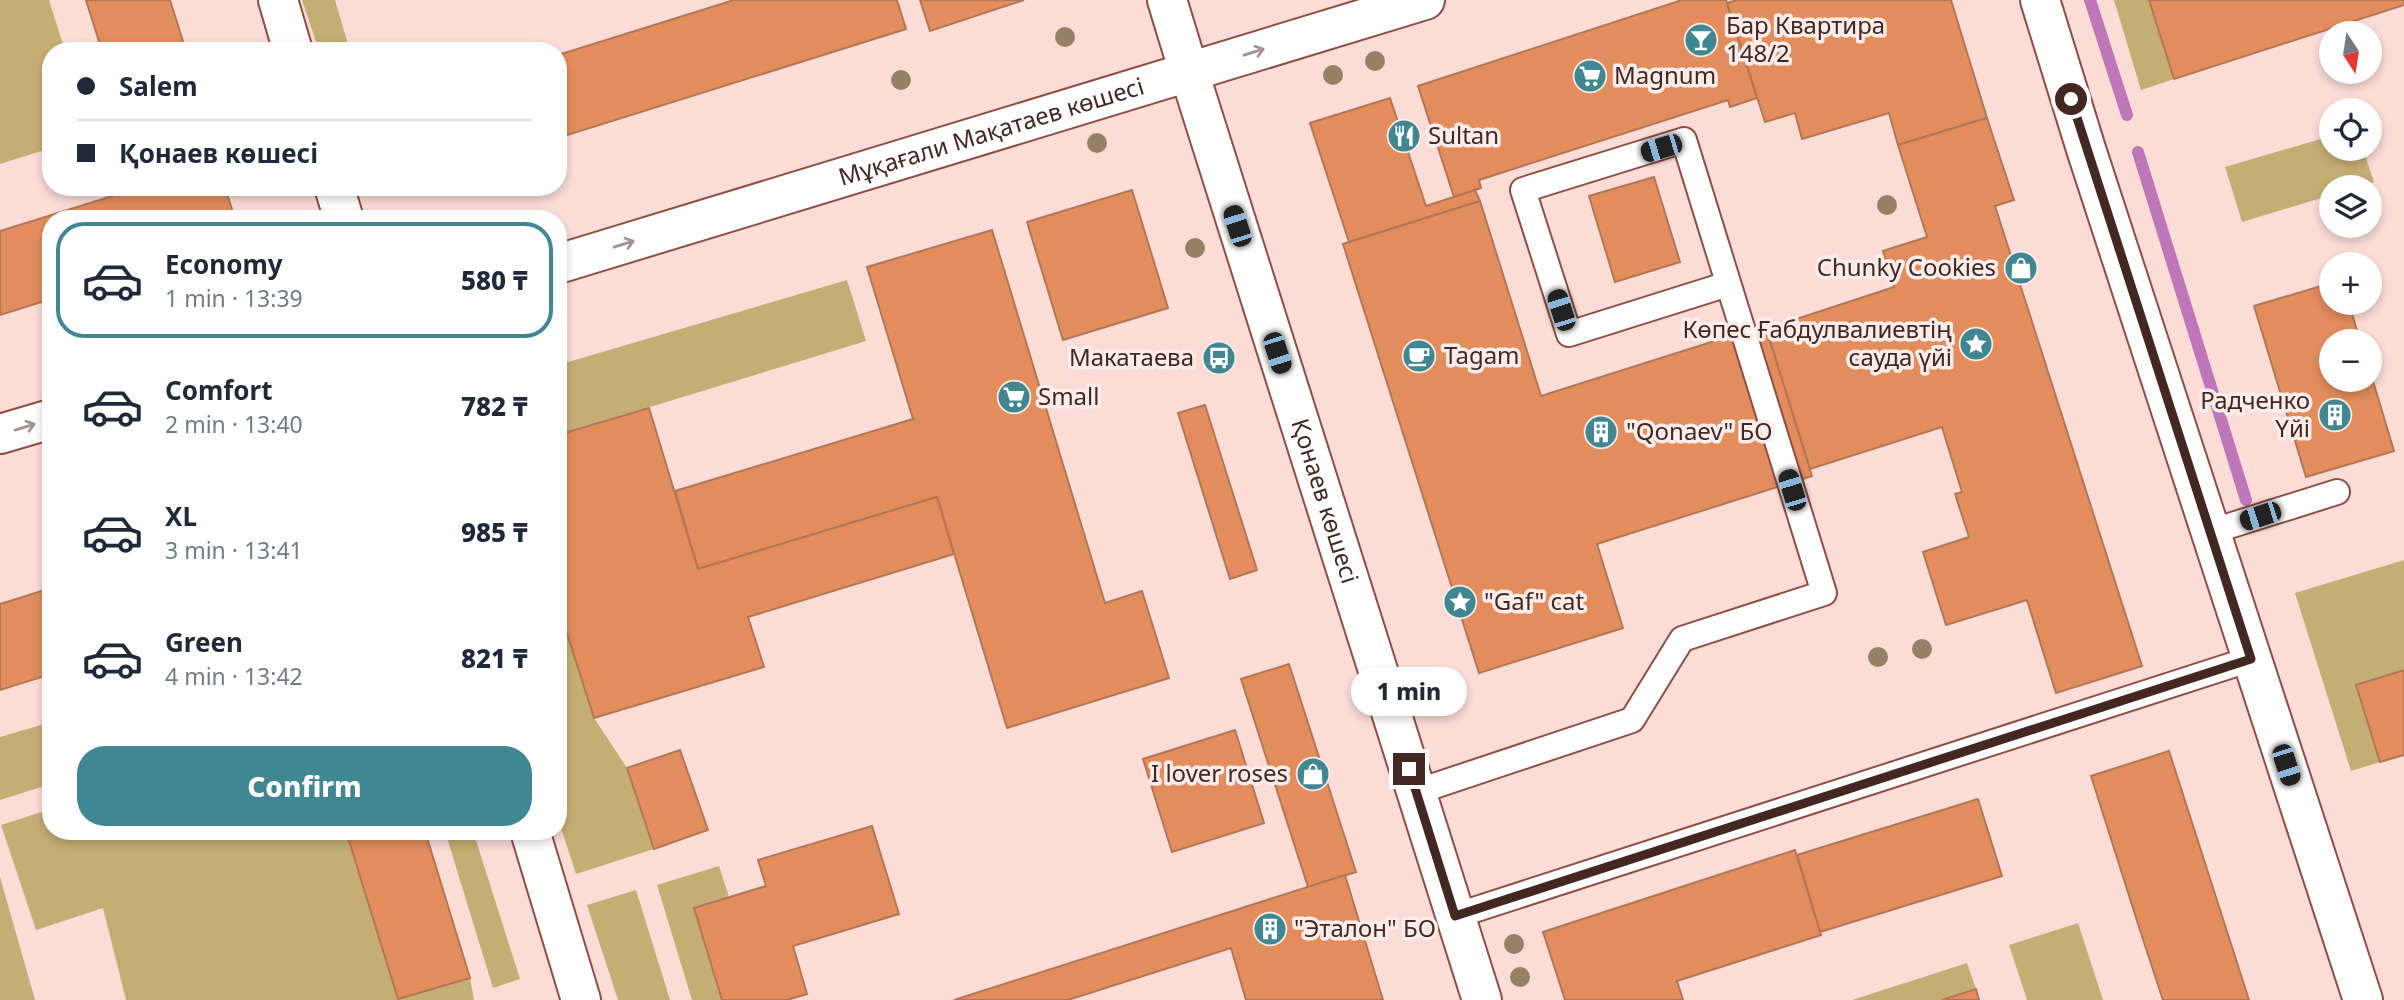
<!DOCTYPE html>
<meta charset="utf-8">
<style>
body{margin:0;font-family:"Noto Sans",sans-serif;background:#f6f6f7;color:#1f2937;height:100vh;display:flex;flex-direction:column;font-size:26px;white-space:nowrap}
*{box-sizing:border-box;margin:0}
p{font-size:23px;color:#747a83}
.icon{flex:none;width:38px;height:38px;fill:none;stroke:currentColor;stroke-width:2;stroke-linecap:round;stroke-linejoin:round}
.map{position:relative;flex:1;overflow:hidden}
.sheet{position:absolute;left:42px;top:210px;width:525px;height:630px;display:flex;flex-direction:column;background:#fff;border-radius:28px;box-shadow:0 4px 10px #0003}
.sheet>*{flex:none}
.banner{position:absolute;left:42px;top:42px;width:525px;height:154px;border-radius:28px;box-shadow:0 4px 10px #0003;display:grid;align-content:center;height:154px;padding:0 35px;background:#fff}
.needle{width:46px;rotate:168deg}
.buttons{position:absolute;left:2319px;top:21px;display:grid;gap:14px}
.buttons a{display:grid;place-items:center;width:63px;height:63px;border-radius:50%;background:#fff;box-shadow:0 4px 10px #0003;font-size:35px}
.end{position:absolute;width:32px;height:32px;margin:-16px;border:9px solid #432723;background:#fff;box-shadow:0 0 0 4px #fff}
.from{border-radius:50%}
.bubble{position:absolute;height:49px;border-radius:24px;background:#fff;box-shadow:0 4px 10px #0003;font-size:23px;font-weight:800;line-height:49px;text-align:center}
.car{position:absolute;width:21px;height:42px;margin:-21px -10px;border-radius:9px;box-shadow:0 0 5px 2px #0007;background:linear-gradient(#222 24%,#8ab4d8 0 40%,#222 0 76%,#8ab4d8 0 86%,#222 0)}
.banner b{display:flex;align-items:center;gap:24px;height:66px;font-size:26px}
.banner b+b{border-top:2px solid #e0e1e3}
.banner i{width:18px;height:18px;background:#1f2937}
ul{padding:12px 0 0;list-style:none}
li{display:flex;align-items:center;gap:21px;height:116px;margin:0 14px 10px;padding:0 21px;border:4px solid transparent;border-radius:28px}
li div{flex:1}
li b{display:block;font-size:26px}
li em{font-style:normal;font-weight:800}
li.on{border-color:#418792}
li>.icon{width:63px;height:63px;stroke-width:1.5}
.button{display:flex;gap:14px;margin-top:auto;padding:14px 35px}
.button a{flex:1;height:80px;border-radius:28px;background:#418792;color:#fff;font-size:28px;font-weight:800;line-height:80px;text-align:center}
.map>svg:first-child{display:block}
.green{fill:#c5ae74}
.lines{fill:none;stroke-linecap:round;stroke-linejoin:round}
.stream{stroke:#be78b9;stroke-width:12}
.building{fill:#e38d5d;stroke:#b37757;stroke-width:2}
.service-casing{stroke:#8e4e45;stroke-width:28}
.minor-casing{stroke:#8e4e45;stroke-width:42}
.tertiary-casing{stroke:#8e4e45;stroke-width:42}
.secondary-casing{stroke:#8e4e45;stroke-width:42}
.service{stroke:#fff;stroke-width:24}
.minor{stroke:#fff;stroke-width:38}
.tertiary{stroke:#fff;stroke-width:38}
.secondary{stroke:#fff;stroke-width:38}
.tree{fill:#968066}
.oneway{stroke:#a19391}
.route{stroke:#432723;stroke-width:9}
.labels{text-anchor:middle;stroke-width:7;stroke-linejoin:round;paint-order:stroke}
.poi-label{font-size:24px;fill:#432723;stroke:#fdedea;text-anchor:start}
.street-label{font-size:24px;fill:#432723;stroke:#fdedea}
</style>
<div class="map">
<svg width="2404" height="1000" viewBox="0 0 2404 1000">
<rect width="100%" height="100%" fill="#fbdcd7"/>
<g class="green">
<polygon points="0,0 49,0 65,51 51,51 51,148 0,164"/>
<polygon points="302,0 335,0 350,51 319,51"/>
<polygon points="2114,0 2149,0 2174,79 2141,90"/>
<polygon points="2331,136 2331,149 2363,149 2374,182 2357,187 2331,187 2331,195 2242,222 2225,167"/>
<polygon points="847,280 866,341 558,435 558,365"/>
<polygon points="2404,560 2404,670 2356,685 2380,762 2351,771 2295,593"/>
<polygon points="558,605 594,718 627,768 654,849 576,874 558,819"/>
<polygon points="51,722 51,784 0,800 0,737"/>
<polygon points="51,809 51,831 346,831 398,999 470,978 474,1000 126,1000 103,908 36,930 1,825"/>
<polygon points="445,831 473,831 520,979 493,988"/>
<polygon points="719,866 729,897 694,908 722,1000 692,1000 657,885"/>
<polygon points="0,877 35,1000 0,1000"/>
<polygon points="636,890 670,1000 618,1000 587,905"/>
<polygon points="2078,923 2103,1000 2027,1000 2009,945"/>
<polygon points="1967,963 1976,989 1942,1000 1852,1000"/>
</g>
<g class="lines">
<g class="stream">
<polyline points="2090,0 2127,115"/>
<polyline points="2138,152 2246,500"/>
</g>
</g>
<g class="building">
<polygon points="86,0 170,0 186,51 102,51"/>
<polygon points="734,0 897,0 906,29 558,138 558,55"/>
<polygon points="920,0 1024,0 930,31"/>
<polygon points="1682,0 1726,0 1757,98 1730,107 1728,100 1479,180 1481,188 1454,197 1418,86"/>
<polygon points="1737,0 1951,0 1987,118 1898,145 1889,113 1802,139 1795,113 1765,122 1727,3"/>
<polygon points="2149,0 2404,0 2404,5 2174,79"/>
<polygon points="1390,98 1426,206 1475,190 1480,201 1349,242 1310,123"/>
<polygon points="1987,118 2014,200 1995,206 2142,666 2056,693 2027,600 1946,625 1923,552 1969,537 1955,494 1962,492 1942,427 1810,469 1766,329 1894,287 1883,251 1927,237 1898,145"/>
<polygon points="1654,177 1680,262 1615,282 1589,196"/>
<polygon points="141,187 225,187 235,219 51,219 51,299 0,315 0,231"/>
<polygon points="1132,190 1168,308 1063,340 1027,222"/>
<polygon points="1480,201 1541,396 1765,325 1812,476 1597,544 1623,628 1479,673 1343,244"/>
<polygon points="992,230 1105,603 1142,591 1169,678 1007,728 937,497 698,569 675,491 913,419 867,267"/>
<polygon points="2331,283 2331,303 2349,303 2360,341 2331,341 2331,380 2370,380 2370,371 2394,451 2306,477 2254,306"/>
<polygon points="1205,405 1257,570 1230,579 1178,413"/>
<polygon points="649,408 698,569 937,497 954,554 748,617 764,667 594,718 558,605 558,435"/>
<polygon points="51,588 51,674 0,690 0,604"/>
<polygon points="1289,664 1356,872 1308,887 1241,679"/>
<polygon points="2404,670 2404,755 2380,762 2356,685"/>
<polygon points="1235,730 1264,823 1172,852 1143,759"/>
<polygon points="680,750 708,830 654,849 627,768"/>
<polygon points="2169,751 2249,1000 2163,1000 2139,927 2091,776"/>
<polygon points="1978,799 2002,876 1820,932 1797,855"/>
<polygon points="872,826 899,914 793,946 807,994 787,1000 722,1000 694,908 766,886 758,860"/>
<polygon points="346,831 425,831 470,978 398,999"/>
<polygon points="1795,850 1821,935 1677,981 1683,1000 1565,1000 1543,932"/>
<polygon points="1345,875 1383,1000 1246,1000 1231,948 1068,1000 954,1000"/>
<polygon points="1976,989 1979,1000 1942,1000"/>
</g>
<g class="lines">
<defs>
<g id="service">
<polyline points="2210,532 2337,492"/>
<polyline points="1416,792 1632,720 1682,639 1824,593 1684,140 1523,190 1569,334 1728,284"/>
<polyline points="1455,916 2251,659"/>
</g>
<g id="minor">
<polyline points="278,0 293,51"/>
<polyline points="2040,0 2086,149 2363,1000"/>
<path id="s1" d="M1189 72 1482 1000"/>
<polyline points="334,187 344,219"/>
<polyline points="530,831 581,1000"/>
</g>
<polyline id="tertiary" points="1167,0 1189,72"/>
<g id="secondary">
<path id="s2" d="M558 264 1425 0"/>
<polyline points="0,434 51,419"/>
</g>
</defs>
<use href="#service" class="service-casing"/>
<use href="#minor" class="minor-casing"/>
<use href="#tertiary" class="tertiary-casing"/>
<use href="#secondary" class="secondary-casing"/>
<use href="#service" class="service"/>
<use href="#minor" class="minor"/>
<use href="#tertiary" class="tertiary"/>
<use href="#secondary" class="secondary"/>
</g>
<g class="tree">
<circle cx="1065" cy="37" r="10"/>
<circle cx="1375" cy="61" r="10"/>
<circle cx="1333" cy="75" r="10"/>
<circle cx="901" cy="80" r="10"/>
<circle cx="1097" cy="143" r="10"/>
<circle cx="1887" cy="205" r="10"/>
<circle cx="1195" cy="248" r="10"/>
<circle cx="1922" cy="649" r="10"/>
<circle cx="1878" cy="657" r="10"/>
<circle cx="1514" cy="944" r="10"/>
<circle cx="1520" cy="977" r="10"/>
</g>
<defs><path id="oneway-shaft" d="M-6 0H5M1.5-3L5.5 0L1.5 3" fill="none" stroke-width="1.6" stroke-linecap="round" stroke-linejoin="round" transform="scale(1.75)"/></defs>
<g class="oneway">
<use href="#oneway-shaft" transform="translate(1254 52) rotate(-17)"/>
<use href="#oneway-shaft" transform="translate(624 244) rotate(-17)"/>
<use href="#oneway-shaft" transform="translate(25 427) rotate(-17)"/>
</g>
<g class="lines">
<polyline class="route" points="1409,769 1455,916 2251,659 2071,99"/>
</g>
<defs>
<symbol id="bar-disc" viewBox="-11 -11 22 22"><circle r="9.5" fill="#418792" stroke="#fdedea"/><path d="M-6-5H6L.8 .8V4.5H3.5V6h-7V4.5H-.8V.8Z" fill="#fff"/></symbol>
<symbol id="supermarket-disc" viewBox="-11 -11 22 22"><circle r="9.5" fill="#418792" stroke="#fdedea"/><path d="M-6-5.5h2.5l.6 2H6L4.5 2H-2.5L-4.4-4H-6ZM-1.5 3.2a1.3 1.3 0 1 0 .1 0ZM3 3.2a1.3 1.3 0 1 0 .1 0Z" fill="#fff"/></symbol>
<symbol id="restaurant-disc" viewBox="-11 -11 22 22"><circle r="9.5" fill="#418792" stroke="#fdedea"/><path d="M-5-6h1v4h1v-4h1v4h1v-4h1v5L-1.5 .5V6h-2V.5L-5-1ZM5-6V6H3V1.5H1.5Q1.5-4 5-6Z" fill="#fff"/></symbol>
<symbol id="shop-disc" viewBox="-11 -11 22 22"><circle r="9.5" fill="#418792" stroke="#fdedea"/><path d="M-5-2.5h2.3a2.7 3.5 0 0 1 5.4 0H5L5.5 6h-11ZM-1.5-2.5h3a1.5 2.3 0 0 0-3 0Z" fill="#fff"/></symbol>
<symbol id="sight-disc" viewBox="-11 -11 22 22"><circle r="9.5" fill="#418792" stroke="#fdedea"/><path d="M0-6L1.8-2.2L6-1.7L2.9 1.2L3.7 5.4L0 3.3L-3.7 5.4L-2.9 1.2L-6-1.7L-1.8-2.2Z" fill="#fff"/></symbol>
<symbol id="cafe-disc" viewBox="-11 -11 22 22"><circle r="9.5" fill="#418792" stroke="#fdedea"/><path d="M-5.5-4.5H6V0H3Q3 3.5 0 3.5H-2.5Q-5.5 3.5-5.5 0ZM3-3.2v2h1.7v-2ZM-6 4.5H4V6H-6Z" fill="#fff"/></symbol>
<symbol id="bus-disc" viewBox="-11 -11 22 22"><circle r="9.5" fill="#418792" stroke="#fdedea"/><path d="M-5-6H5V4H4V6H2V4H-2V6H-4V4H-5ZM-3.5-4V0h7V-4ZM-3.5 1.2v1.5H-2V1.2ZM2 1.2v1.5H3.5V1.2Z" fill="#fff"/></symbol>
<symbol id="building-disc" viewBox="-11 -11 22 22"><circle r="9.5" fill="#418792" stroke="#fdedea"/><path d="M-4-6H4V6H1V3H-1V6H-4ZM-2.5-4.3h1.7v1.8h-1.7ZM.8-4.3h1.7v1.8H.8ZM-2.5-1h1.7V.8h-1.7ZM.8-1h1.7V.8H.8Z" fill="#fff"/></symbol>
</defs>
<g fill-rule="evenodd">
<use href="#bar-disc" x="1682" y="21" width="38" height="38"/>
<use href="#supermarket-disc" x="1571" y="57" width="38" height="38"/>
<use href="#restaurant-disc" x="1385" y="117" width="38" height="38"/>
<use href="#shop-disc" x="2002" y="249" width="38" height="38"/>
<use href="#sight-disc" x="1957" y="325" width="38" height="38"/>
<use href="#cafe-disc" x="1400" y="337" width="38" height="38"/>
<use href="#bus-disc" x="1200" y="339" width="38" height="38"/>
<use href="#supermarket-disc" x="995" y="378" width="38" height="38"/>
<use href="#building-disc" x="2316" y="396" width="38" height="38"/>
<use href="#building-disc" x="1582" y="413" width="38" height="38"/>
<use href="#sight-disc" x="1441" y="583" width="38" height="38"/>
<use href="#shop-disc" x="1294" y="755" width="38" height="38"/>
<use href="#building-disc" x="1251" y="910" width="38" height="38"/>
</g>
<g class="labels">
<g class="poi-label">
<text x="1726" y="34">Бар Квартира<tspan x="1726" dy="28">148/2</tspan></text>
<text x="1614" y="84">Magnum</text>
<text x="1428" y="144">Sultan</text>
<text x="1996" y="276" text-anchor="end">Chunky Cookies</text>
<text x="1952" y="338" text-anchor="end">Көпес Ғабдулвалиевтің<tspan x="1952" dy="28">сауда үйі</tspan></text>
<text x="1444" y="364">Tagam</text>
<text x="1194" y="366" text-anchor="end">Макатаева</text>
<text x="1038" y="405">Small</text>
<text x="2310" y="409" text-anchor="end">Радченко<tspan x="2310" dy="28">Үйі</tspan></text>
<text x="1626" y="440">"Qonaev" БО</text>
<text x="1484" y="610">"Gaf" cat</text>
<text x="1288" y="782" text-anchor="end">I lover roses</text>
<text x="1294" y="937">"Эталон" БО</text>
</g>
<g class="street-label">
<text dy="8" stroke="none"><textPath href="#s2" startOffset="453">Мұқағали Мақатаев көшесі</textPath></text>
<text dy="8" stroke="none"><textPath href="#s1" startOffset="450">Қонаев көшесі</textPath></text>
</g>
</g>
</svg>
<div class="buttons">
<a><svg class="needle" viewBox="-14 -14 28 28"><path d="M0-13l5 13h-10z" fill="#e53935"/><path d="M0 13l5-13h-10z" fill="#747a83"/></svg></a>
<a><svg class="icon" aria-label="locate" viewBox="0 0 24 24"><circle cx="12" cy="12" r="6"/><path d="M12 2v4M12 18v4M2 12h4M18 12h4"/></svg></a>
<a><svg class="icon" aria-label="layers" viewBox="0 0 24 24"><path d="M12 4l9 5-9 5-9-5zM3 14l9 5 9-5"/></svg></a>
<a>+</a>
<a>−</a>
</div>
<i class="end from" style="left:2071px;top:99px"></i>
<i class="end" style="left:1409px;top:769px"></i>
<div class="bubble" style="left:1351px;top:667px;width:116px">1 min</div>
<i class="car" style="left:1661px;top:148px;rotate:253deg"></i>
<i class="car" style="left:1237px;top:226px;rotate:342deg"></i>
<i class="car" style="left:1561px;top:310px;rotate:342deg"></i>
<i class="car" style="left:1277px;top:353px;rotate:162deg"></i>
<i class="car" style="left:1792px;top:490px;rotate:343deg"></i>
<i class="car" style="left:2260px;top:516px;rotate:252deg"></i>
<i class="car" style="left:2286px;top:765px;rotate:162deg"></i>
<div class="banner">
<b><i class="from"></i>Salem</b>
<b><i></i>Қонаев көшесі</b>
</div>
<section class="sheet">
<ul>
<li class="on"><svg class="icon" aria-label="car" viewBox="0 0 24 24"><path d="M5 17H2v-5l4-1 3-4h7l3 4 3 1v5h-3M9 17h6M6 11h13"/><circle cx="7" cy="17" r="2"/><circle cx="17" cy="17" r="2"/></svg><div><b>Economy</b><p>1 min · 13:39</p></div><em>580 ₸</em></li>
<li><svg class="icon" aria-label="car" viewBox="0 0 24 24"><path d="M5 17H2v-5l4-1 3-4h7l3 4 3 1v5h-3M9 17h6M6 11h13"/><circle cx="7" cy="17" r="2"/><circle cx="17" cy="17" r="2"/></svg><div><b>Comfort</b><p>2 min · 13:40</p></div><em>782 ₸</em></li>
<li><svg class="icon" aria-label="car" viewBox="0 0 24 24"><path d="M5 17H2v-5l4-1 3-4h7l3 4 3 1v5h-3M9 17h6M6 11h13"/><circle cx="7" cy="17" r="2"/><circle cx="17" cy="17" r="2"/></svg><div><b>XL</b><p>3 min · 13:41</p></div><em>985 ₸</em></li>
<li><svg class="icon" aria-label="car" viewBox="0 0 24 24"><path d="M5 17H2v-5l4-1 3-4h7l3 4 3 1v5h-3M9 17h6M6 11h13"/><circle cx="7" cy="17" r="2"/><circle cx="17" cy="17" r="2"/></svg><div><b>Green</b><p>4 min · 13:42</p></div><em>821 ₸</em></li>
</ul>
<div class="button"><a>Confirm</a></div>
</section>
</div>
